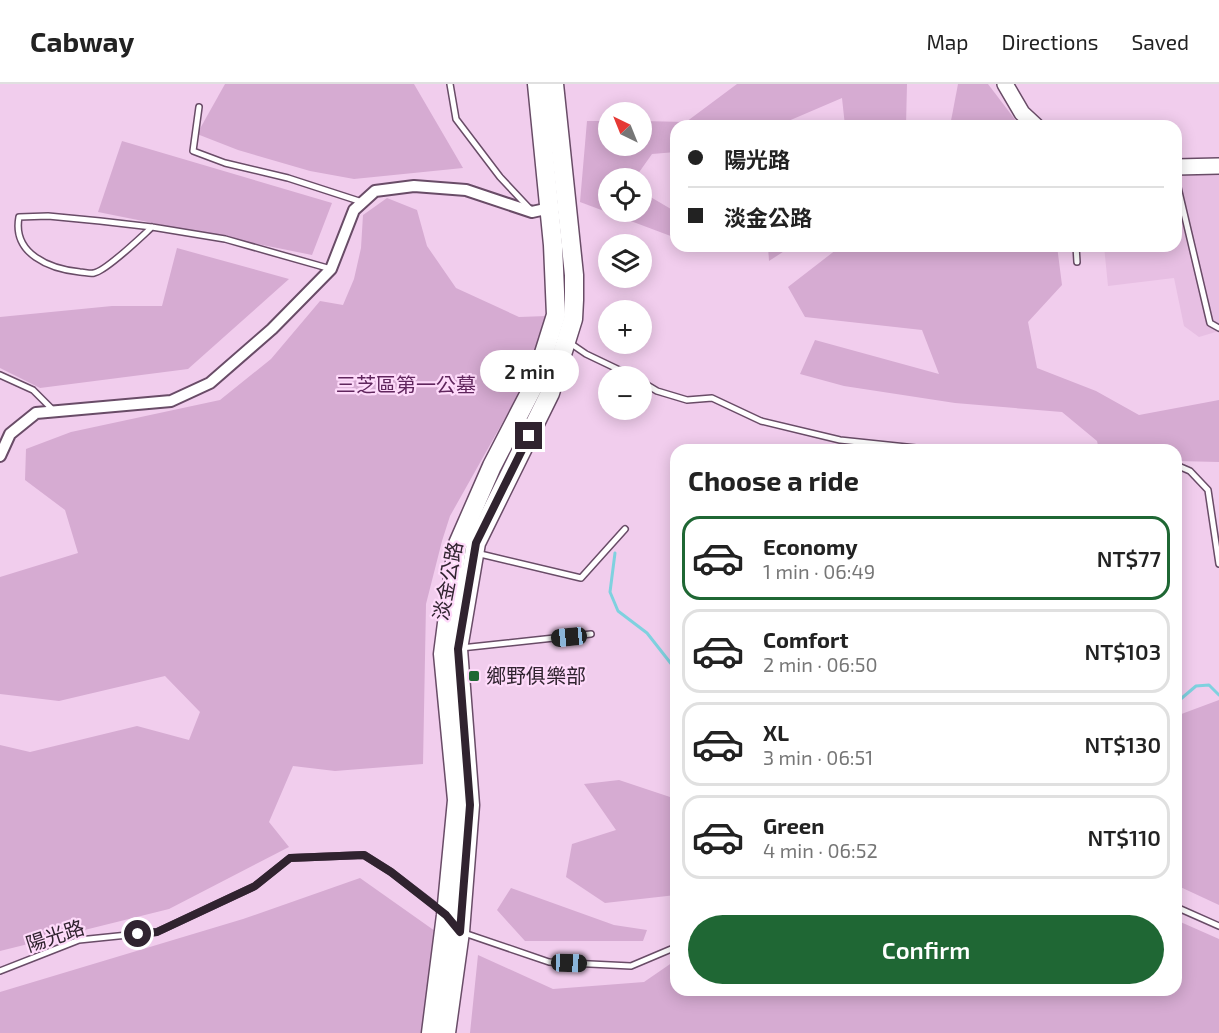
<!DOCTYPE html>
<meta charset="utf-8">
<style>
body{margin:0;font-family:"Exo 2","Noto Sans TC",sans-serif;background:#f2f2f2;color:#222;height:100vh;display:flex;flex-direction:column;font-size:22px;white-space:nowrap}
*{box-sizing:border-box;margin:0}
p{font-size:20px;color:#767676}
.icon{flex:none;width:33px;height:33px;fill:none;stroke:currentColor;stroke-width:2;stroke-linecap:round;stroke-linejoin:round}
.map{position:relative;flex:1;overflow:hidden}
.drawer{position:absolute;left:670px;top:360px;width:512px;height:552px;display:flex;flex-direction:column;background:#fff;border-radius:18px;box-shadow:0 3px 15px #0003}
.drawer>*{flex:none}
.banner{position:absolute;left:670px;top:36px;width:512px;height:132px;border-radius:18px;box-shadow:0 3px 15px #0003;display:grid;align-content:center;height:132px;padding:0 18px;background:#fff}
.needle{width:39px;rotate:317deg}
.fabs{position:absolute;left:598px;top:18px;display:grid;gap:12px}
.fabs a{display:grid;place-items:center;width:54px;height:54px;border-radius:50%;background:#fff;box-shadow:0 3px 15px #0003;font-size:30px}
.end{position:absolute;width:27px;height:27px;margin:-14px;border:8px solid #30232f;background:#fff;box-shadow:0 0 0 3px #fff}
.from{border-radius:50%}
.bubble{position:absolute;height:42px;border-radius:21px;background:#fff;box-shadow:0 3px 15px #0003;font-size:20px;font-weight:600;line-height:42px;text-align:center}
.car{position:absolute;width:18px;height:36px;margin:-18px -9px;border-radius:8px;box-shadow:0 0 4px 2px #0007;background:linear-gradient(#222 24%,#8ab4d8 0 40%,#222 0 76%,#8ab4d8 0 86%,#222 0)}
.banner b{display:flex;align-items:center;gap:21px;height:57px;font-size:22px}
.banner b+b{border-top:2px solid #e0e0e0}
.banner i{width:15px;height:15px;background:#222}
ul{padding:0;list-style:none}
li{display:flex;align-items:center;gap:18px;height:84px;margin:0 12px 9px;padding:0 6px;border:3px solid #e0e0e0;border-radius:18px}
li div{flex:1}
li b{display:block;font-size:22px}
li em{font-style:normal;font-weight:600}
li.active{border-color:#1f6734}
li>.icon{width:54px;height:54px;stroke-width:1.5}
h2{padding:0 18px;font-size:27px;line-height:72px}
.cta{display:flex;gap:12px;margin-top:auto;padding:12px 18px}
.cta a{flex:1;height:69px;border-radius:36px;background:#1f6734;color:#fff;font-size:24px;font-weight:600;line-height:69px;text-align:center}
header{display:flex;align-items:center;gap:36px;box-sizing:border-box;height:84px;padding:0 30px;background:#fff;border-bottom:2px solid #e0e0e0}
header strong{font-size:28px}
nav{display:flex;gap:33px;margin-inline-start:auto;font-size:21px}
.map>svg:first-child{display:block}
.built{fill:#e7bfe3}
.green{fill:#d6abd2}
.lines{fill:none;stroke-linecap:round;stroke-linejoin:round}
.stream{stroke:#7fd1df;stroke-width:3}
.lane-casing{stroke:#694c67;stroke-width:8}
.street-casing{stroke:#694c67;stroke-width:14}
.secondary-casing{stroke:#694c67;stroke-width:18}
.primary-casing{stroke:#694c67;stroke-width:21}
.lane{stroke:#fff;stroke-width:5}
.street{stroke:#fff;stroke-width:10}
.secondary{stroke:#fff;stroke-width:15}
.primary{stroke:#fff;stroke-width:18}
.route{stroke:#30232f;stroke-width:8}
.poi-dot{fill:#1f6734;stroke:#fedafa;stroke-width:2}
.labels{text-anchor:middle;stroke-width:4.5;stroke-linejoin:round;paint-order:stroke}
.park-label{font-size:20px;fill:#60265d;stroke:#fedafa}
.street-label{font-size:20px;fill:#30232f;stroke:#fedafa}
.poi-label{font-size:20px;fill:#30232f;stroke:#fedafa;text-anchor:start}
</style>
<header>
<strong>Cabway</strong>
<nav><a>Map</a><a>Directions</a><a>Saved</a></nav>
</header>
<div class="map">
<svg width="1219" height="949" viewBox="0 0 1219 949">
<rect width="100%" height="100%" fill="#f1cded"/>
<polygon class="built" points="1219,90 1219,247 1199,253 1184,242 1174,194 1108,202 1104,162 1176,162 1176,92"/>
<g class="green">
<polygon points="225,0 414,0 463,84 354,95 310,87 238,66 197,50"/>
<polygon points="737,0 907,0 906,42 845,42 842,14 779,41 770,42 676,42 676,68 652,70 635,94 609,94 609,128 642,128 642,108 676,128 676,154 580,118 587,37 609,37 609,62 642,62 642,37 686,38"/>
<polygon points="958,0 988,0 1020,42 950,42"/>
<polygon points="122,57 332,119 312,171 98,128"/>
<polygon points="387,114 417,126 427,162 456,204 519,233 547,232 522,304 450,432 442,457 426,520 423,680 335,687 293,682 269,738 289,763 169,825 0,867 0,661 30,668 137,642 189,656 200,628 165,592 59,617 0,610 0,493 78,469 65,426 25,396 26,365 71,348 220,316 271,275 320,217 343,221 354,195 361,164 363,131"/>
<polygon points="768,162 792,162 769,177"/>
<polygon points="841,162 1057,162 1062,201 1028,238 1037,284 1096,307 1139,331 1219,316 1219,378 1176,377 1176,366 1099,366 1097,357 1062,328 955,319 844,302 800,290 815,256 939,290 922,246 805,233 788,203"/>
<polygon points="177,164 289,195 188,285 40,304 0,284 0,233 112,222 162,222"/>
<polygon points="1219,616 1219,821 1176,801 1176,632"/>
<polygon points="619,696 676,715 676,811 605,819 566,793 572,760 616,746 584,700"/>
<polygon points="360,794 435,847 424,949 0,949 0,908 243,835"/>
<polygon points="511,804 614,841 647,846 643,857 525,857 497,826"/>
<polygon points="1176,836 1219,855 1219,949 470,949 478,871 553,905 644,898 676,876 676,906 1176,906"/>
</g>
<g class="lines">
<g class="stream">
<polyline points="615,469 610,508 618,527 647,549 676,586"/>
<polyline points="1176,619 1196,602 1209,601 1219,611"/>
</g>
<defs>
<g id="lane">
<polyline points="450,0 456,35 500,93 529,124"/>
<polyline points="199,23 193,67 225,79 288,94 362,118"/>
<polyline points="1176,95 1210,239 1219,244"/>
<path d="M152 143C141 153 106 187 94 189 90 190 84 188 80 188 50 185 12 170 19 133L48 132 100 137 152 143 225 155 331 185"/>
<polyline points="1076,162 1077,178"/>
<polyline points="570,259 586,270 632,292"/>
<polyline points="0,291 33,306 53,326"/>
<polyline points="642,298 657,307 687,316 712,314 761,337 840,356 935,366"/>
<polyline points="1176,381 1190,387 1208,406 1219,480"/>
<polyline points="476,469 581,494 625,445"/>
<polyline points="461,564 591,550"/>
<polyline points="1176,823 1219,842"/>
<polyline points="464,849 549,878 631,882 676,863"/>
<polyline points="0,887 79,856 157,848 255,802 290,774 364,771 391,788 443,828"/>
</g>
<polyline id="street" points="0,372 10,350 36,329 171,317 210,299 272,245 331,185 354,126 375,107 414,102 466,106 532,128 550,124 554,125"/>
<g id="secondary">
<polyline points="1005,0 1022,29 1036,42"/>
<polyline points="1176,83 1219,82"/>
</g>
<g id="primary">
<polyline points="431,949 446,831 457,716 443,570 457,462 492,382 534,301 556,231 553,161 537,0"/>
<polyline points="446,949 460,848 470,721 458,565 476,459 550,309 573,235 574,216 574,191 554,0"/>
</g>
</defs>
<use href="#lane" class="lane-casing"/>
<use href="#street" class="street-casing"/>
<use href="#secondary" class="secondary-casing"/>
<use href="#primary" class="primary-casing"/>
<use href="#lane" class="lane"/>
<use href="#street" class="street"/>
<use href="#secondary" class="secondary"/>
<use href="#primary" class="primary"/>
</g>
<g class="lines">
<polyline class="route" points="138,850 157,848 255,802 290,774 364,771 391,788 446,831 460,848 470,721 458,565 476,459 529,352"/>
</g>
<rect class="poi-dot" x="468" y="586" width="12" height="12" rx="3"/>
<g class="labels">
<g class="park-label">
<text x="406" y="308">三芝區第一公墓</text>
</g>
<g class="street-label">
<text transform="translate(448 497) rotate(-79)" y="7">淡金公路</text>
<text transform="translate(55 852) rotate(-18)" y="7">陽光路</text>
</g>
<g class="poi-label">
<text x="486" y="599">鄉野俱樂部</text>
</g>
</g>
</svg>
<div class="fabs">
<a><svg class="needle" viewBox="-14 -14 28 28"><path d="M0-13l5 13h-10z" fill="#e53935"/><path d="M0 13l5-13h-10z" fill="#767676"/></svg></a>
<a><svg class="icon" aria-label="locate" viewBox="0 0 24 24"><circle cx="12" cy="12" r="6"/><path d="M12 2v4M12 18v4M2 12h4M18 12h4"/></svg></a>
<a><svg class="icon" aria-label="layers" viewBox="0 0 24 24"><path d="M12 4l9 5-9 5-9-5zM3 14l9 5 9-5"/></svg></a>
<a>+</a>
<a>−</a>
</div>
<i class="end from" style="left:138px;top:850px"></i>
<i class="end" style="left:529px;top:352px"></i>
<div class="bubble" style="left:480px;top:266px;width:99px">2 min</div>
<i class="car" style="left:569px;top:553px;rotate:264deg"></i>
<i class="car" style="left:569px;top:879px;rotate:92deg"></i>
<div class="banner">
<b><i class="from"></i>陽光路</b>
<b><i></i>淡金公路</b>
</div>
<section class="drawer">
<h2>Choose a ride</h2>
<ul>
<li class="active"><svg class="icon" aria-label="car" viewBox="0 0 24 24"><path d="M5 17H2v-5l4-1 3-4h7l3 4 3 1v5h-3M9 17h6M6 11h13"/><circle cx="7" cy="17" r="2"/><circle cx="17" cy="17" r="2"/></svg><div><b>Economy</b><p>1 min · 06:49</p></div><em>NT$77</em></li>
<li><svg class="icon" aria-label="car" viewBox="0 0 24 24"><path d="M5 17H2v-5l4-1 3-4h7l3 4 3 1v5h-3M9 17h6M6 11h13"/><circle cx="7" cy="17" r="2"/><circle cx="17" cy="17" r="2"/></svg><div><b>Comfort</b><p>2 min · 06:50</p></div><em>NT$103</em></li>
<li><svg class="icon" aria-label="car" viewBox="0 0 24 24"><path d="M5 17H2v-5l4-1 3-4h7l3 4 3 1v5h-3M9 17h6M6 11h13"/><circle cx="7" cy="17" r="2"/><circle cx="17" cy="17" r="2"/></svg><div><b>XL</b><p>3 min · 06:51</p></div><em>NT$130</em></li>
<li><svg class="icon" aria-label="car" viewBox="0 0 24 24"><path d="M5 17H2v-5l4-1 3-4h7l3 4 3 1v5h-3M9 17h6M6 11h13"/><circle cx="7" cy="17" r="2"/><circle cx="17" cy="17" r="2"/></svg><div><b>Green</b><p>4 min · 06:52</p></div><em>NT$110</em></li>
</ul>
<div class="cta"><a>Confirm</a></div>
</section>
</div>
